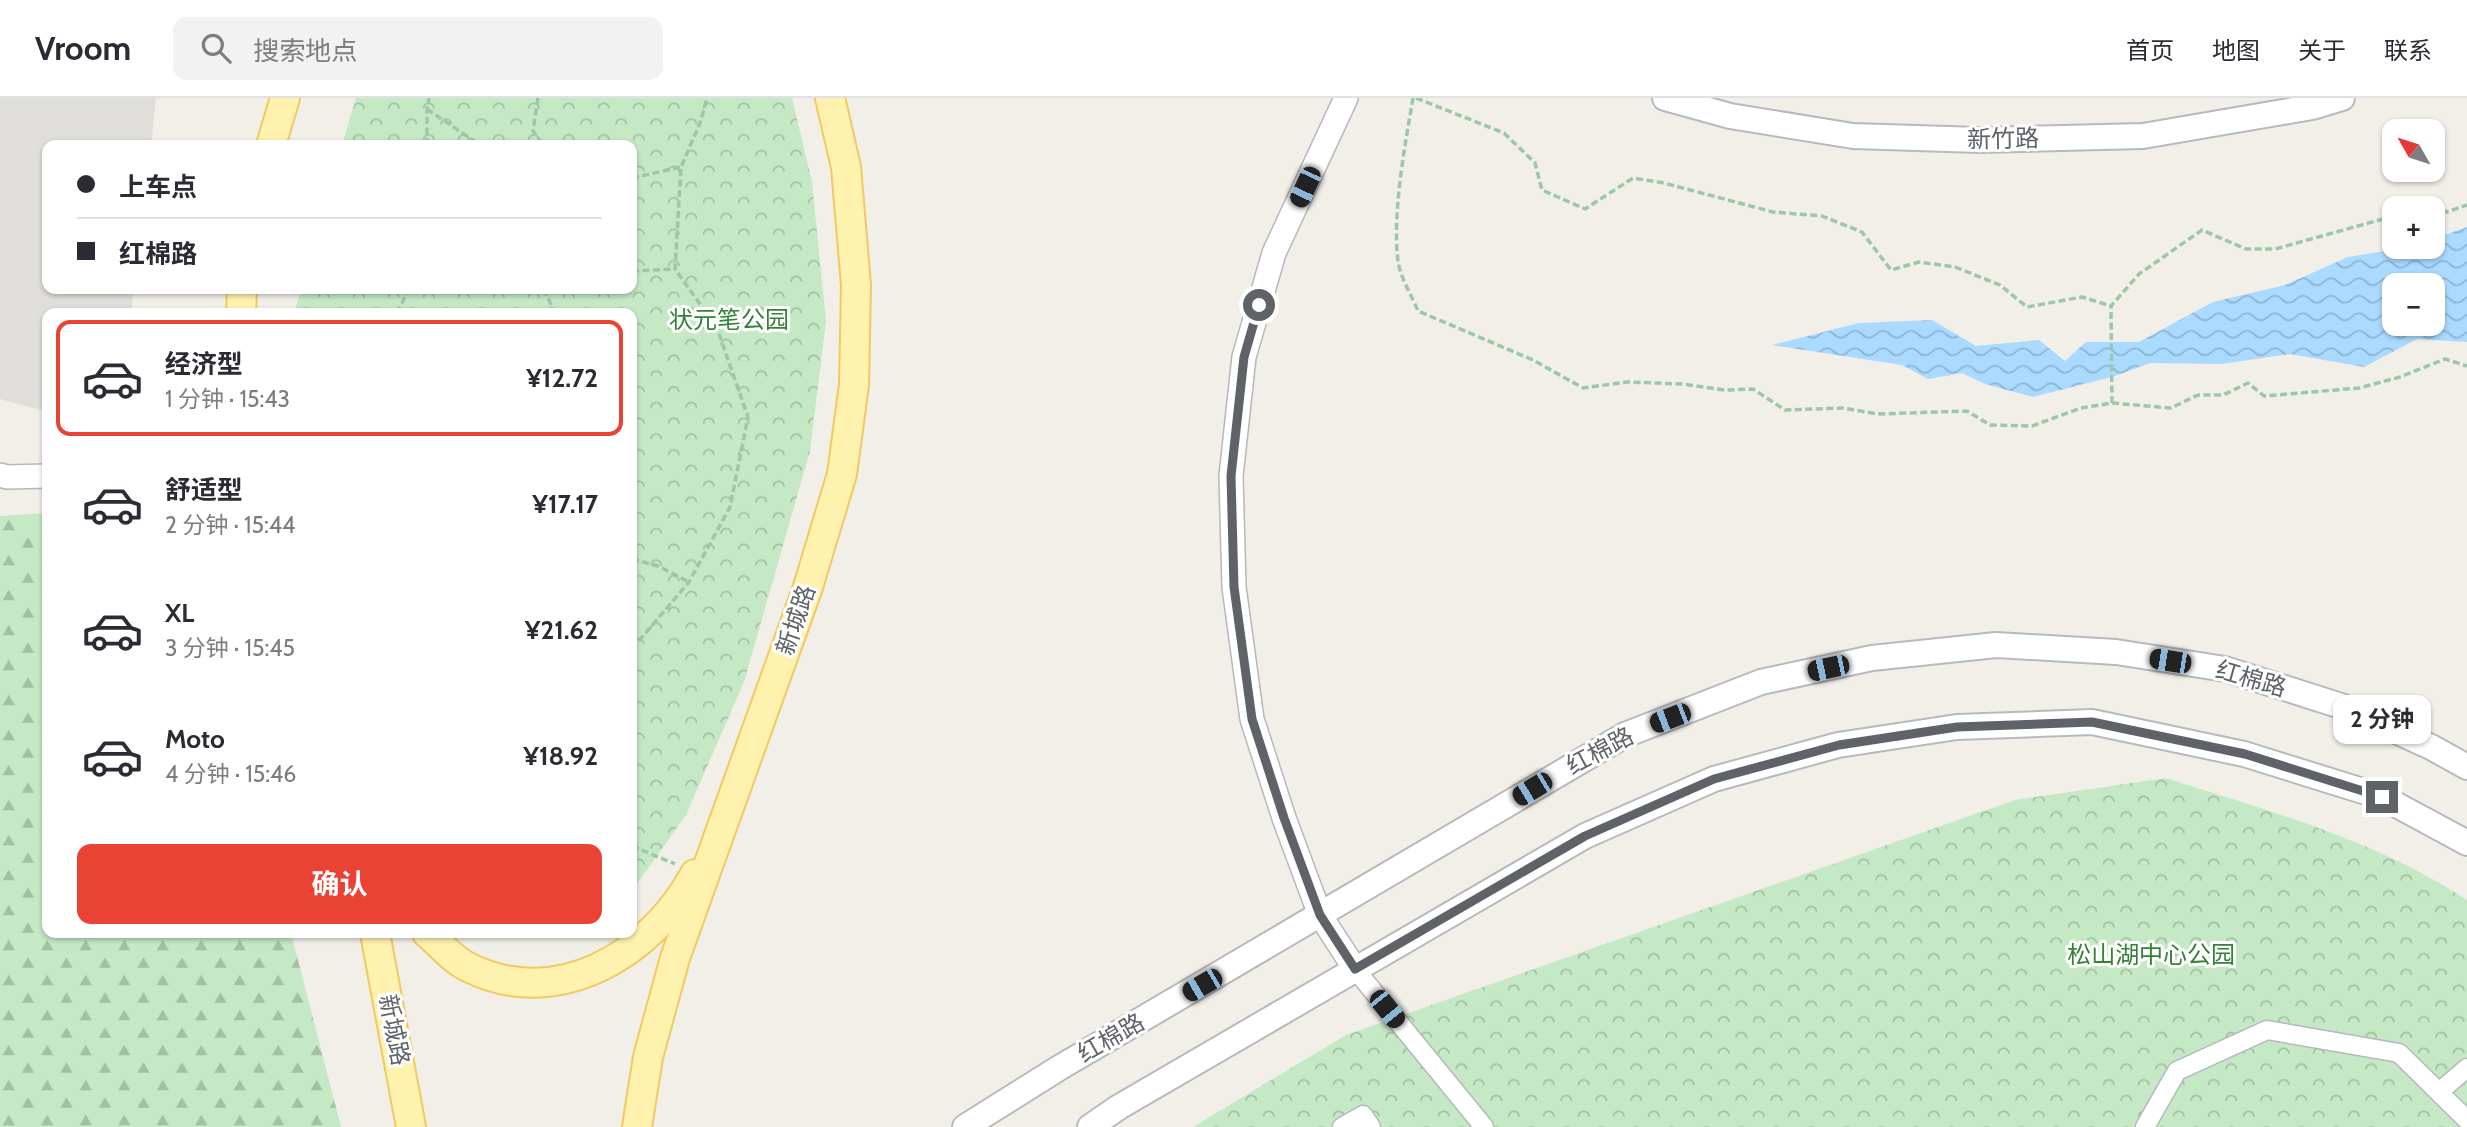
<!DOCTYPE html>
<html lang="zh">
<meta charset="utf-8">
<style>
body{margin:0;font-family:Cabin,"Noto Sans SC",sans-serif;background:#f2f2f3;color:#2b2b33;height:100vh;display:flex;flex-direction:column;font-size:26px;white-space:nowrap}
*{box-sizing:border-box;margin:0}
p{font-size:23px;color:#7c7c81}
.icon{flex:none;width:38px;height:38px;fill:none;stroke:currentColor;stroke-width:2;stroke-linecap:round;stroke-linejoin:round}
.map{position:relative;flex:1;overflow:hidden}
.details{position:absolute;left:42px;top:210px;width:595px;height:630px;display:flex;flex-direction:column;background:#fff;border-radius:14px;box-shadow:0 2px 5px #0004}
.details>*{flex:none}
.hud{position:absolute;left:42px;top:42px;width:595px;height:154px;border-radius:14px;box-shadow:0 2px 5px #0004;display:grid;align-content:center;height:154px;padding:0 35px;background:#fff}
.needle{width:46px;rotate:309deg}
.tools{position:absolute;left:2382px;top:21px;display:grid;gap:14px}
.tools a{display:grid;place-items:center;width:63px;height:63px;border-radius:14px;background:#fff;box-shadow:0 2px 5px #0004;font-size:35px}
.end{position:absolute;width:32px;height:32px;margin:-16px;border:9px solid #5f6368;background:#fff;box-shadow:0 0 0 4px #fff}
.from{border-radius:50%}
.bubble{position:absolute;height:49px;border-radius:14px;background:#fff;box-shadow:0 2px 5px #0004;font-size:23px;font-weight:700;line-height:49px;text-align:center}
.car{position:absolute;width:21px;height:42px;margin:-21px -10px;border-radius:9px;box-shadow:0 0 5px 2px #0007;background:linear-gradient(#222 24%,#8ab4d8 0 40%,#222 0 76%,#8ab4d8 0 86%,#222 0)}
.hud b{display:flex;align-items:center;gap:24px;height:66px;font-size:26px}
.hud b+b{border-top:2px solid #e1e1e2}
.hud i{width:18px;height:18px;background:#2b2b33}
ul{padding:12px 0 0;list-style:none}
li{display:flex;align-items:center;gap:21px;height:116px;margin:0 14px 10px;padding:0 21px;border:4px solid transparent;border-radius:14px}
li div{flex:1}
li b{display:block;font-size:26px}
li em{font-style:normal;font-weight:700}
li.on{border-color:#ea4335}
li>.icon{width:63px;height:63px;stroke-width:1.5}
.action{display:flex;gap:14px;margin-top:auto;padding:14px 35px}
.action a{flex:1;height:80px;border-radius:14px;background:#ea4335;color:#fff;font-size:28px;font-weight:700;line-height:80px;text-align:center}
header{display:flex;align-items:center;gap:42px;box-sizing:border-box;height:98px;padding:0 35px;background:#fff;border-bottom:2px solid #e1e1e2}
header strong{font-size:33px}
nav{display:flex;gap:38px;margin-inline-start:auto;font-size:24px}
.search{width:490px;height:63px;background:#f2f2f3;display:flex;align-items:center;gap:18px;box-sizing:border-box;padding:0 24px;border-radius:14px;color:#7c7c81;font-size:26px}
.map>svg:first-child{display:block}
.industrial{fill:#e0deda}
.forest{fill:url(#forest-firs)}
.park{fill:url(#park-crowns)}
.water{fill:url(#water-waves);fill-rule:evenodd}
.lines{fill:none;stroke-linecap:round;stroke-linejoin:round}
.minor-casing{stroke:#b5b8bc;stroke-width:21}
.tertiary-casing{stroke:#b5b8bc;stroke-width:26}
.secondary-casing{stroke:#b6babf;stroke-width:28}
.primary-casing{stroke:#f2c960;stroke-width:32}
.path{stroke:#9cc7a9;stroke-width:3.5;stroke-dasharray:7 3.5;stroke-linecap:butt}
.minor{stroke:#fff;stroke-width:18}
.tertiary{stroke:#fff;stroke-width:23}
.secondary{stroke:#fff;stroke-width:24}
.primary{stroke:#fff2af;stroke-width:28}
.route{stroke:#5f6368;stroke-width:9}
.labels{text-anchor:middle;stroke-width:6;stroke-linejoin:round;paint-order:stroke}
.street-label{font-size:24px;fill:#5f6368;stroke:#fff}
.park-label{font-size:24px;fill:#348238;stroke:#fff}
</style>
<header>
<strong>Vroom</strong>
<div class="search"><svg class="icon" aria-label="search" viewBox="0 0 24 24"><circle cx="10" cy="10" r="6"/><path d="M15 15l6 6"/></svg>搜索地点</div>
<nav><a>首页</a><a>地图</a><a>关于</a><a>联系</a></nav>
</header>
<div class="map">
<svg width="2467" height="1029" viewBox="0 0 2467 1029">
<defs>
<pattern id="forest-firs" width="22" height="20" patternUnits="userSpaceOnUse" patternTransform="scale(1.75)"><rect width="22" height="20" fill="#c5e8c5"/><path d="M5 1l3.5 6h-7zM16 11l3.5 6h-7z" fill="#a3c0a4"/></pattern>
<pattern id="park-crowns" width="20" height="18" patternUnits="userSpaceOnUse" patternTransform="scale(1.75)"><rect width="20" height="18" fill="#c5e8c5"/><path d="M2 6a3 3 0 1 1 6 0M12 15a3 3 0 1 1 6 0" fill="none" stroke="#a3c0a4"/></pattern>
<pattern id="water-waves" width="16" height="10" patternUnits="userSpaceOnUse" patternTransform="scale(1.75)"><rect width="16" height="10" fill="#aadaff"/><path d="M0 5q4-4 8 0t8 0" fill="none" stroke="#8eb4d2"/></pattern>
</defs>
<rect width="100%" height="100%" fill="#f1efe8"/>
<polygon class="industrial" points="0,0 156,0 151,47 47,47 47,191 134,191 131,215 47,215 47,314 0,301"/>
<polygon class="forest" points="47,415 47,835 291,835 341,1029 0,1029 0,418"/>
<g class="park">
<polygon points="356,0 792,0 812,84 826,223 810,353 744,584 686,717 632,793 632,215 295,215 295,212 301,191 632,191 632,47 342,47"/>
<path d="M2166 680C2269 713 2376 742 2467 802V1029H1193L1346 937 2015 702Z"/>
</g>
<path class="water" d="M2467 129V244L2417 241 2364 269 2290 256 2221 266 2150 265 2115 278 2033 299 1985 286 1962 275 1928 281 1902 267 1772 247 1859 225 1932 222 1976 248 2039 242 2065 263 2086 244H2139L2213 204 2285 187 2348 159 2409 149H2432L2433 141ZM2394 187H2432V226H2394Z"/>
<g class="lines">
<defs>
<g id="minor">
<polyline points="1355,871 1484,1029"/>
<polyline points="2439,994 2467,970"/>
<polyline points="1342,1029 1363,1017 1371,1029"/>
<polyline points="2145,1029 2177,973 2267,932 2399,955 2467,1022"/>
</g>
<g id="tertiary">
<polyline points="1346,0 1274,155 1244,259 1231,378 1234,489 1252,621 1284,720 1320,817 1355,871"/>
<polyline points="0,377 7,379 47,378"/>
</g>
<g id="secondary">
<polyline points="1665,0 1730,18 1853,38 1979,42 2143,38 2312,9 2342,0"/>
<polyline points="965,1029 1059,970 1625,637 1761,584 1872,560 1996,547 2116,554 2225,571 2341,608 2431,649 2467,669"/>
<polyline points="1090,1029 1119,1009 1585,738 1714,681 1838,647 1957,629 2092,624 2244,656 2382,699 2467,745"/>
</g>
<g id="primary">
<polyline points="271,47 285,0"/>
<polyline points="241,215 242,191"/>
<polyline points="375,835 411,1029"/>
<path d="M427 835C440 846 453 862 468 869 557 914 652 856 695 776"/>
<polyline points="637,1029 648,959 675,860 808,489 842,376 854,287 856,187 846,69 830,0"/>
</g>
</defs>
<use href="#minor" class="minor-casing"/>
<use href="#tertiary" class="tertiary-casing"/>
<use href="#secondary" class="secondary-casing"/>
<use href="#primary" class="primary-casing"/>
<g class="path">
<polyline points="538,0 533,33 543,47"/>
<path d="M1413 0C1405 47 1392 116 1398 163 1400 179 1412 198 1418 213L1533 262 1583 290 1627 284 1682 286 1724 292 1753 291 1785 312 1843 310 1878 316 1967 313 1990 327 2032 328 2081 310 2112 305 2171 310 2198 297H2223L2248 285 2264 298 2359 290 2400 279 2445 261 2467 268"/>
<polyline points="1416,0 1504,35 1535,65 1542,92 1585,111 1633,80 1664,85 1773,114 1822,118 1862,134 1891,172 1919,164 1955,169 2000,187 2027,209 2082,199 2111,208"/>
<polyline points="427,11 480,47"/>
<polyline points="427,47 427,11 429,0"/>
<polyline points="632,80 681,69"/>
<polyline points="2413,110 2426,105 2447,114 2467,107"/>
<polyline points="632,173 675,171"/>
<polyline points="544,191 555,215"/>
<polyline points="397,215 409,191"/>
<polyline points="2112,305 2111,208 2139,176 2202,132 2246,151 2275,151 2394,118"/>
<polyline points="632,461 658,468 689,484"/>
<polyline points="632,551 689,484 730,409 748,319 717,230 675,171 681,69 700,25 707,0"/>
<polyline points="632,748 675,766"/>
</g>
<use href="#minor" class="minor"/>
<use href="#tertiary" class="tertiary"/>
<use href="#secondary" class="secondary"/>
<use href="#primary" class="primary"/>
</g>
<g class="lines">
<polyline class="route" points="1259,207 1244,259 1231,378 1234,489 1252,621 1284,720 1320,817 1355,871 1585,738 1714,681 1839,647 1957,629 2092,624 2245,656 2382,699"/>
</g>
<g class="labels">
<g class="street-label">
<text transform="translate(2003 41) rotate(-1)" y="8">新竹路</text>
<text transform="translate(796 522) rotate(-71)" y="8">新城路</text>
<text transform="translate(2251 581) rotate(16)" y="8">红棉路</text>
<text transform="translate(1600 653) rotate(-28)" y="8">红棉路</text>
<text transform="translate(394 932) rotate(79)" y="8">新城路</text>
<text transform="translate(1111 940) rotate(-30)" y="8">红棉路</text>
</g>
<g class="park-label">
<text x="729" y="230">状元笔公园</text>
<text x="2151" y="865">松山湖中心公园</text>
</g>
</g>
</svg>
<div class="tools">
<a><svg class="needle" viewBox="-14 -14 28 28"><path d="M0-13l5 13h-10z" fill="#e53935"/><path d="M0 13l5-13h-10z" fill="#7c7c81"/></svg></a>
<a>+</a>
<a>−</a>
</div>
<i class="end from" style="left:1259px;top:207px"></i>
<i class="end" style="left:2382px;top:699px"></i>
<div class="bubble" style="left:2333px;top:597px;width:98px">2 分钟</div>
<i class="car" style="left:1305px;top:89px;rotate:205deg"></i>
<i class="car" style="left:2170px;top:563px;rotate:279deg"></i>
<i class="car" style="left:1828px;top:570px;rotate:258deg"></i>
<i class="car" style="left:1670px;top:620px;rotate:249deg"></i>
<i class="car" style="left:1532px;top:691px;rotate:239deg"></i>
<i class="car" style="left:1202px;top:887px;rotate:240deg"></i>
<i class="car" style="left:1387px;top:911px;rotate:141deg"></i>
<div class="hud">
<b><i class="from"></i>上车点</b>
<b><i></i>红棉路</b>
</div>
<section class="details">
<ul>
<li class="on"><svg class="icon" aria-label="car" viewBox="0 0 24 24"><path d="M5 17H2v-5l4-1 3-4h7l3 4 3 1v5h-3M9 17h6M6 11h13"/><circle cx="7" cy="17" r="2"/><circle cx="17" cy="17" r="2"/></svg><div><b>经济型</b><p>1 分钟 · 15:43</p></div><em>¥12.72</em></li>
<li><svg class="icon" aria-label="car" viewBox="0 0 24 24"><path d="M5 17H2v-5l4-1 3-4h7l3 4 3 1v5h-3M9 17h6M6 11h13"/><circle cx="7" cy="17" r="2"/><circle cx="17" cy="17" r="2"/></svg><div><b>舒适型</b><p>2 分钟 · 15:44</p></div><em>¥17.17</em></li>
<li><svg class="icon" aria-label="car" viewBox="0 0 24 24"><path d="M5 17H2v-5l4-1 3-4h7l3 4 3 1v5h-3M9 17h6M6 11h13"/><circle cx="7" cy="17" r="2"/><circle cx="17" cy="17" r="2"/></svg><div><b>XL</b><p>3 分钟 · 15:45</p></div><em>¥21.62</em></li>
<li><svg class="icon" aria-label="car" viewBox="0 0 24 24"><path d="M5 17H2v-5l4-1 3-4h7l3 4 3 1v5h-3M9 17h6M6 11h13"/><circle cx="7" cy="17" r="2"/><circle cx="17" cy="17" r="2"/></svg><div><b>Moto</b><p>4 分钟 · 15:46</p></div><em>¥18.92</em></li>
</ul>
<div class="action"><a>确认</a></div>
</section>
</div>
